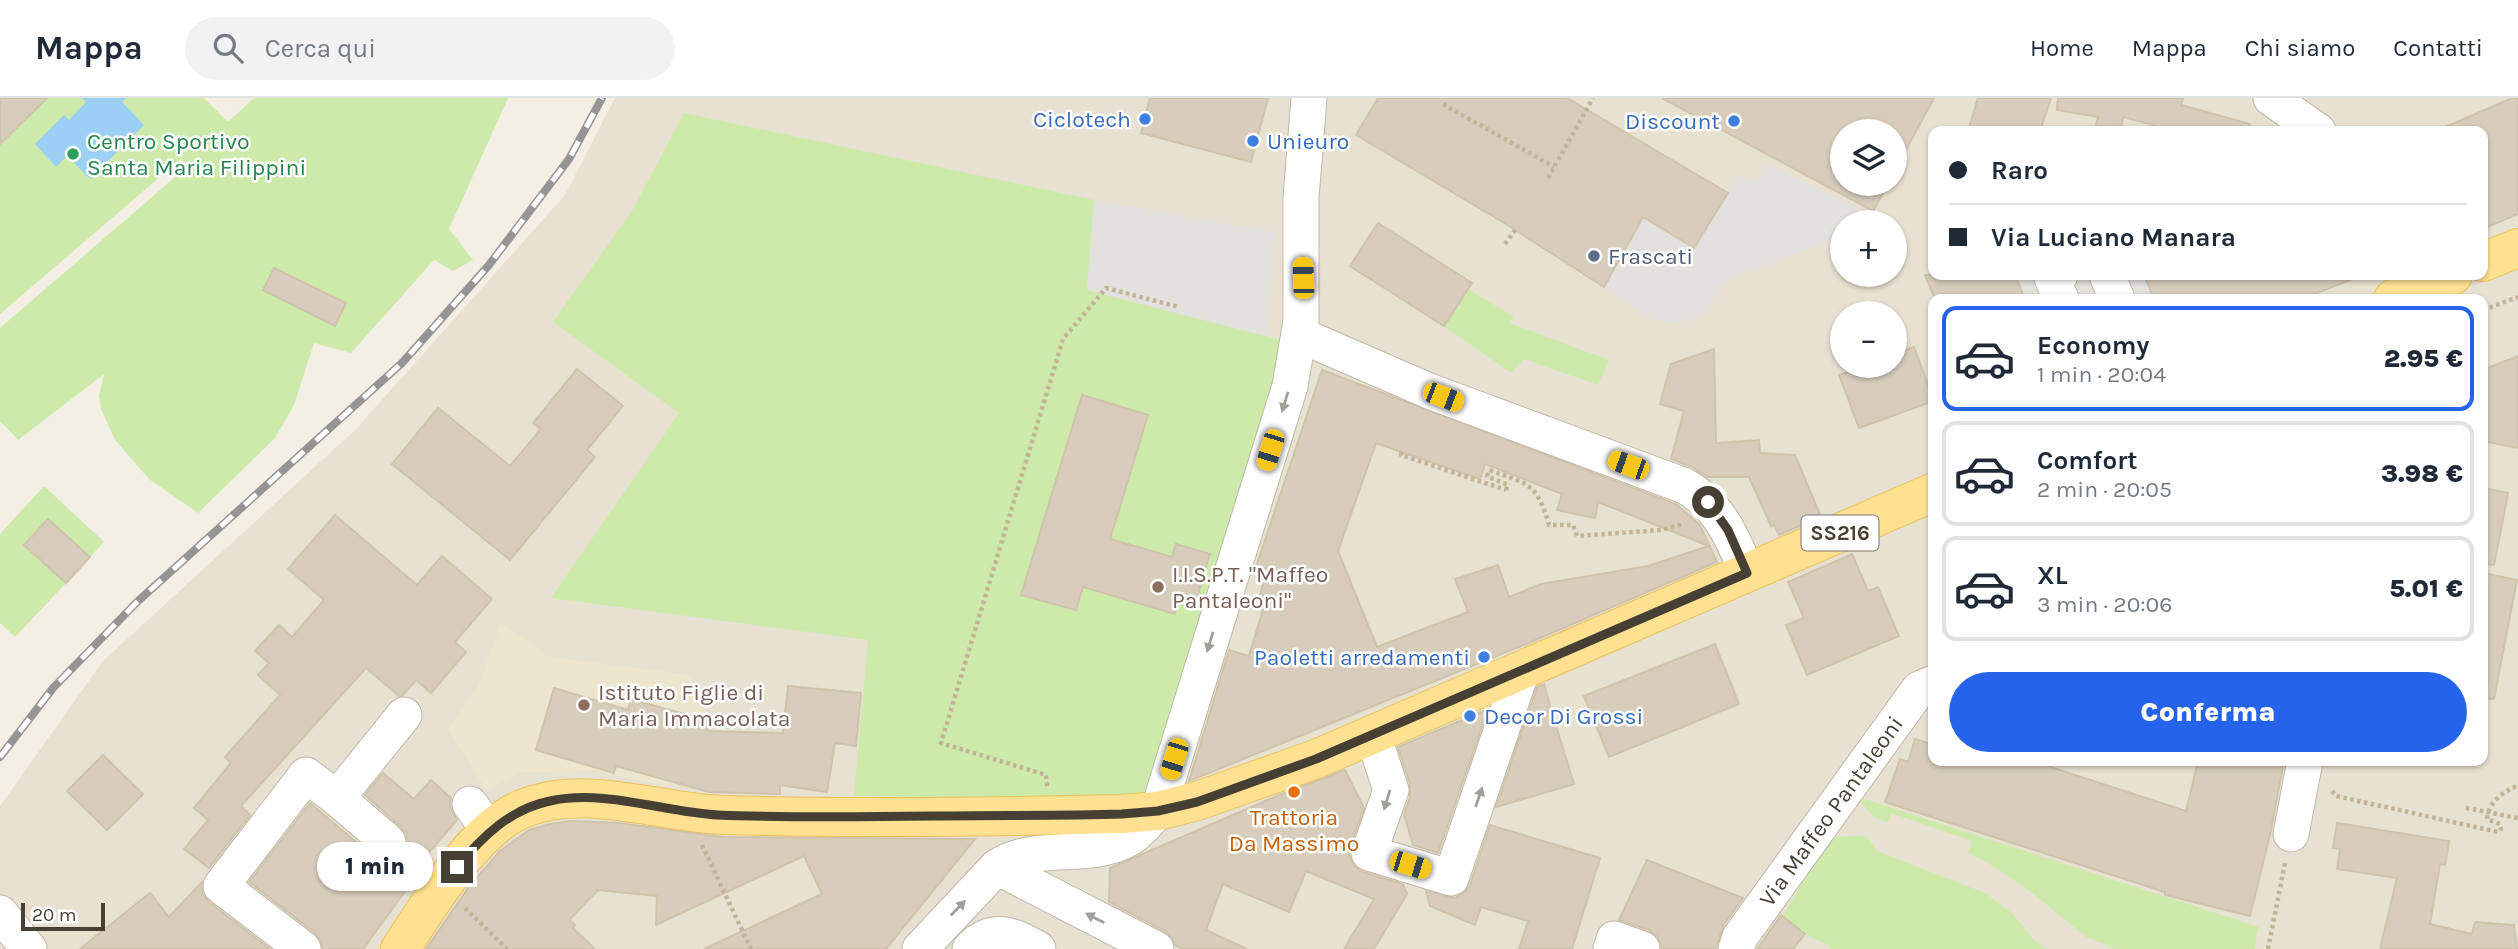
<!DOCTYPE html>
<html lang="it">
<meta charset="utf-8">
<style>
body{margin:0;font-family:Karla,sans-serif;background:#f2f2f3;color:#1f2937;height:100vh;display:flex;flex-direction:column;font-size:26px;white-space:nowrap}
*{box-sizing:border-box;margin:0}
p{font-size:23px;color:#747a83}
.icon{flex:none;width:38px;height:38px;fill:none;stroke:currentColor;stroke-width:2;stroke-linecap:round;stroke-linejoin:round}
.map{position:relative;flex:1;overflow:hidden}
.drawer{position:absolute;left:1928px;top:196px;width:560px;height:472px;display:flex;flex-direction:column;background:#fff;border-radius:14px;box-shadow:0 2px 5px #0004}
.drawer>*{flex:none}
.guide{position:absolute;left:1928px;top:28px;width:560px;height:154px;border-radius:14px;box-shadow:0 2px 5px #0004;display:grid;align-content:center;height:154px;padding:0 21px;background:#fff}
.controls{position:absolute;left:1830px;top:21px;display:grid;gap:14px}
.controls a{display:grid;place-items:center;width:77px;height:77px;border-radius:50%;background:#fff;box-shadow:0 2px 5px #0004;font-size:35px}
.scale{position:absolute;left:21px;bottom:18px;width:84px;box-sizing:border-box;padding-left:7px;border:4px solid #463f34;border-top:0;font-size:19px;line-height:24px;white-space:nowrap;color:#463f34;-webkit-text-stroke:5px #fff;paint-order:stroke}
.end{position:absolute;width:32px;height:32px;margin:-16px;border:9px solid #463f34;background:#fff;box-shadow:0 0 0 4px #fff}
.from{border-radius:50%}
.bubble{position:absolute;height:49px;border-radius:24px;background:#fff;box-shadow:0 2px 5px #0004;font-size:23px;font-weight:800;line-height:49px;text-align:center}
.car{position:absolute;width:21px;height:42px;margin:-21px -10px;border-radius:9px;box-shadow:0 0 5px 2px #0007;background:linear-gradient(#f5c518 24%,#345 0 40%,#f5c518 0 76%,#345 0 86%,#f5c518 0)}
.guide b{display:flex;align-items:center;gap:24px;height:66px;font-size:26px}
.guide b+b{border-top:2px solid #e0e1e3}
.guide i{width:18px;height:18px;background:#1f2937}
ul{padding:12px 0 0;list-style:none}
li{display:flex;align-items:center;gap:21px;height:105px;margin:0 14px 10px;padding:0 7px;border:4px solid #e0e1e3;border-radius:14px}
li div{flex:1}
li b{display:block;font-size:26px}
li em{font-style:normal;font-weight:800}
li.on{border-color:#2563eb}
li>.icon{width:63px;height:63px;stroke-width:1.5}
.cta{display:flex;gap:14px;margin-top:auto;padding:14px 21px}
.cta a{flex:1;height:80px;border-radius:42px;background:#2563eb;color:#fff;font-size:28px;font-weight:800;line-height:80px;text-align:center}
header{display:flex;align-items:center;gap:42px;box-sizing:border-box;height:98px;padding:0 35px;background:#fff;border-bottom:2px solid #e0e1e3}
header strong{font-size:33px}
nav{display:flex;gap:38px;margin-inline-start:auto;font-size:24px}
.search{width:490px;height:63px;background:#f2f2f3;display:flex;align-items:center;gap:18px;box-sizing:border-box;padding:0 24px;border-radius:38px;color:#747a83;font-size:26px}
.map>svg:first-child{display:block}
.residential{fill:#e7e1d2;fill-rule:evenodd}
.education{fill:#ede5cd}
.green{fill:#cdeaaa;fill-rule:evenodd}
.parking{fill:#e3e1dd}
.water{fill:#9ccff4}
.building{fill:#d8cdbc;stroke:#d0c3ac;stroke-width:2;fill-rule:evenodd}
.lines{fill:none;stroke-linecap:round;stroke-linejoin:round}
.minor-casing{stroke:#bfb7a6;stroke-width:37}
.major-casing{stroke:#eac15b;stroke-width:40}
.path{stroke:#c2b397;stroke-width:4.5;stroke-dasharray:3.5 3.5;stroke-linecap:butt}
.minor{stroke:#fff;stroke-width:35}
.major{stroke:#ffe191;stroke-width:38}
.rail-casing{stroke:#959595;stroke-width:8}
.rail{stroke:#fff;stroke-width:5;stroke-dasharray:16;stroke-linecap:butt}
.oneway{fill:#a29f9a}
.route{stroke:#463f34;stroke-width:9}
.shop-dot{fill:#3f7fe0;stroke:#fff;stroke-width:2.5}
.leisure-dot{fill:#2e9e5b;stroke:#fff;stroke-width:2.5}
.service-dot{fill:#5c6f8a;stroke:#fff;stroke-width:2.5}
.education-dot{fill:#8d6e63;stroke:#fff;stroke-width:2.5}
.food-dot{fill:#e8710a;stroke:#fff;stroke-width:2.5}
.labels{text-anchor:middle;stroke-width:5;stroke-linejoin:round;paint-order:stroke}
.shield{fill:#fff;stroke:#7e7971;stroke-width:2}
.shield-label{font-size:21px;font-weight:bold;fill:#463f34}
.shop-label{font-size:23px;fill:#366cbe;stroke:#fff;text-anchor:end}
.leisure-label{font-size:23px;fill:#27864d;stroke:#fff;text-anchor:start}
.service-label{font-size:23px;fill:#4e5e75;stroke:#fff;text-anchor:start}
.education-label{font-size:23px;fill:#785e54;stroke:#fff;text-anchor:start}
.street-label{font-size:23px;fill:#463f34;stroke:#fff}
.food-label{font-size:23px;fill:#c56008;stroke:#fff}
</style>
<header>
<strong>Mappa</strong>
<div class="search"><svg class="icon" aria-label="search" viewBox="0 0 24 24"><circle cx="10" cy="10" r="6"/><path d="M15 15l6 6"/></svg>Cerca qui</div>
<nav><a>Home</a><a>Mappa</a><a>Chi siamo</a><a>Contatti</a></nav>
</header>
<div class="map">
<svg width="2518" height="851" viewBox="0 0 2518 851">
<rect width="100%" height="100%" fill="#f3efe4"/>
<path class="residential" d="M615 0H2518V851H0V708L103 563 355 332 565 97ZM1843 33H1895V86H1843ZM1934 33H2483V177H1934ZM1843 124H1895V177H1843ZM1934 201H2483V663H1934ZM1843 215H1895V268H1843Z"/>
<polygon class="education" points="501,525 549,559 691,577 709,623 695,690 669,683 668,688 597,673 523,674 486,692 448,631 477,591"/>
<g class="green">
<polygon points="0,0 204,0 228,24 254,0 508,0 449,131 473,162 453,173 434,162 351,255 314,245 294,307 275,340 198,415 149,381 115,342 101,311 99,298 104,276 18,342 0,323 0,230 188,68 181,61 0,216"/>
<path d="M684 15 1094 102 1087 192 1286 243 1147 704 854 698 868 542 551 500 679 315 553 224 632 113ZM1082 297 1148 317 1118 414 1093 453 1172 459 1176 446 1210 456 1194 509 1178 505 1175 515 1086 477 1075 512 1022 497Z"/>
<polygon points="1468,191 1514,219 1509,225 1609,262 1598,287 1524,261 1511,275 1444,228"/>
<polygon points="44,388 104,444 90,459 47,421 24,447 66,485 15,539 0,525 0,436"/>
<path d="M1855 698 2259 829 2254 851H2116L2086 839C2048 808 2013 776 1968 755L1972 743 1891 715 1888 724 1875 720Z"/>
<polygon points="1867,738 1877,753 1985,795 2012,815 2033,841 2047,851 1830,851 1830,848 1805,836 1783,818 1829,739"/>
</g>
<g class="parking">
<polygon points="1765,66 1883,121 1876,124 1843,124 1843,137 1722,185 1706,216 1688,223 1667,224 1645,218 1604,189 1643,119 1695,149 1737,76 1756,85"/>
<polygon points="1094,102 1275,134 1266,238 1087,192"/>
<polygon points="2015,177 2144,177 2154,201 2025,201"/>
</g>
<polygon class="water" points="82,0 126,0 122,4 144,27 90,81 67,58 56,69 35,46 64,17 69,22 86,4"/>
<g class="building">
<polygon points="0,0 47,0 0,46"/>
<polygon points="1150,0 1268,0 1251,64 1141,35"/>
<polygon points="1378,0 1567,0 1728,95 1694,150 1643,119 1604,189 1506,126 1356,37"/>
<polygon points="1662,0 1934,0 1895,72 1895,33 1843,33 1843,86 1888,86 1873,113"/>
<polygon points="1978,0 2051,0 2040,33 1968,33"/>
<polygon points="2058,0 2183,0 2181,7 2250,26 2249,33 2175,33 2123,19 2121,31 2096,27 2098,19 2057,12"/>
<polygon points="2512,0 2518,0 2518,116 2483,131 2483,33 2436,33"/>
<polygon points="1378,125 1472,185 1444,228 1350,168"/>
<polygon points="274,170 346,205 335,228 263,192"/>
<polygon points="1925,177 2015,177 2025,201 1935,201"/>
<polygon points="2144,177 2360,177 2360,178 2302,201 2154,201"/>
<polygon points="1914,249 1934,303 1859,330 1839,277 1863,268 1895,268 1895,256"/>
<polygon points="1714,251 1716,345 1759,342 1760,355 1795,357 1821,419 1779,437 1774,427 1771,428 1749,379 1708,379 1692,369 1671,361 1684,313 1660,306 1671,266"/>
<polygon points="2518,258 2518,350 2483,343 2483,272"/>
<polygon points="577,271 623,308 587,352 595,359 510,462 392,366 438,310 510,368 541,331 533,325"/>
<path d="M1322 272 1676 406 1700 427 1717 464 1531 544 1189 683 1229 552 1249 558 1267 498 1260 496 1268 471 1256 469ZM1376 345 1480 381 1485 366 1562 396 1557 412 1595 420 1598 404 1709 448 1648 468 1541 486 1509 499 1498 467 1455 481 1468 514 1377 549 1338 453Z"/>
<polygon points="1082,297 1148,317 1110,441 1172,459 1176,446 1210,456 1194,510 1178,505 1175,516 1083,489 1076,512 1021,497"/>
<polygon points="2483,390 2508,395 2494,467 2483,466"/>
<polygon points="335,417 417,487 442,458 492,501 455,544 466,554 431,595 416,582 402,598 399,598 366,570 241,708 250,717 209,770 184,751 208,722 194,710 231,665 225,659 280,597 258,577 269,565 255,553 279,527 292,539 324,502 288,471"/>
<polygon points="48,421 90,459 66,485 24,447"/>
<polygon points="1852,456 1868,493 1878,489 1899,538 1807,577 1786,527 1804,520 1788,484"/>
<polygon points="2483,475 2517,482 2494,601 2483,600"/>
<polygon points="1715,546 1739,606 1609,659 1584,598"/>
<polygon points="1544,586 1550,607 1548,613 1551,612 1574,686 1496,709 1537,589"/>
<polygon points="788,588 861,595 856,648 835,645 827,694 780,687 780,696 709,694 616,668 614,675 536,652 554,590 628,612 631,601 709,623 707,633 783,635"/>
<polygon points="1488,611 1438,755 1413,747 1404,716 1410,699 1410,686 1398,649"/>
<polygon points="1915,641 1934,647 1934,663 2032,663 2186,713 2198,663 2284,663 2271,732 2250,818 2165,797 2165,794 1885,704 1900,661 1908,664"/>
<polygon points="103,657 143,696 107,732 67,693"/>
<polygon points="1345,672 1364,710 1350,749 1349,758 1354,768 1363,774 1403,786 1407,796 1374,851 1344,851 1374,801 1306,773 1289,814 1223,786 1206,832 1247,851 1183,851 1175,847 1172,840 1165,833 1109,804 1110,770 1277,698"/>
<polygon points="383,675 414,701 431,682 451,700 450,709 457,722 412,774 416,778 363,851 323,851 321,843 315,835 249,784 310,705 375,760 384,764 394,763 403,758 408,748 407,737 401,729 365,697"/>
<polygon points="571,723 619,725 723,739 975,741 886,851 704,851 822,796 804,758 656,827 657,798 598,792 569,822 575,827 573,830 595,851 426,851 470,787 500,753 529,732 550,726"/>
<polygon points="2337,725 2449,743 2445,767 2440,766 2430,826 2472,836 2475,824 2514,827 2517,851 2380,851 2397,780 2337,771 2340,751 2333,750"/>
<polygon points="1490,727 1600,760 1572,851 1519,851 1528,823 1481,809 1475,827 1430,808 1426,793 1455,800 1465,794 1470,787"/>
<polygon points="1647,762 1743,800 1723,828 1716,851 1662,851 1658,839 1649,832 1619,822"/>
<polygon points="202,784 202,795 209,804 270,851 80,851 150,795 169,819"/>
<polygon points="1781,817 1805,836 1793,851 1757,851"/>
</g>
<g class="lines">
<defs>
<g id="minor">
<polyline points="2271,0 2318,33"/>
<polyline points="2060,177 2052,180 2061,201"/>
<polyline points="2107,177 2117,201"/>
<path d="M1300 237 1429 293 1685 388C1719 407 1733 440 1747 475"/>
<polyline points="1373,637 1391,692 1369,755 1451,780 1522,572"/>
<polyline points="337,700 388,744"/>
<polyline points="470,706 490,734"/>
<polyline points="2291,736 2305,663"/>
<polyline points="997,769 1156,851"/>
<polyline points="0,815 29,851"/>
<polyline points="303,851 221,788 306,677 337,700 404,617"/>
<path d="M920 851 997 769C1036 743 1090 764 1130 740 1141 733 1149 722 1158 713L1290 288 1301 223V100L1309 0"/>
<path d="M970 851C993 827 1013 837 1038 851"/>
<polyline points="1611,851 1614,841 1642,851"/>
<path id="s1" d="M1736 851 1740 839 1919 591 1934 585"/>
</g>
<g id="major">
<polyline points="2483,164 2518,150"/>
<polyline points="2393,201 2453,177"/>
<path d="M400 851C429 808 472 733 520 712 585 684 657 715 724 717 856 721 989 719 1122 716L1158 713 1197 703 1316 661 1934 394"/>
</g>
</defs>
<use href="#minor" class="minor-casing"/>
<use href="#major" class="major-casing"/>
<g class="path">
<polyline points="1443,6 1554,69"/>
<polyline points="1548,80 1593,0"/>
<polyline points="1505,146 1515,132"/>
<polyline points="2483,212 2518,199"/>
<polyline points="1402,354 1401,357 1506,392"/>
<path d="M1506 392 1508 387 1487 378 1489 372C1527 386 1537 384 1549 427H1573L1577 438 1661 432 1683 426"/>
<polyline points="1047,688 1046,677 941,645 1063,241 1106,190 1179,209"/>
<path d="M2332 693 2336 698 2498 734 2501 731 2500 726 2487 721C2488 705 2504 692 2518 688"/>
<polyline points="2466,710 2518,720"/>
<polyline points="702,747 751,851"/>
<polyline points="465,810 507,851"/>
<polyline points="2268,851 2285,765"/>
</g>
<use href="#minor" class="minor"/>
<use href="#major" class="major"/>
<defs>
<polyline id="rail" points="0,659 53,590 137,504 402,265 489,167 569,61 602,0"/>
</defs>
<use href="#rail" class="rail-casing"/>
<use href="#rail" class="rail"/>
</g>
<defs><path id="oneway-solid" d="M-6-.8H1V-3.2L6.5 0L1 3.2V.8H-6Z" transform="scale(1.75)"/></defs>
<g class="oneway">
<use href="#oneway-solid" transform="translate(1285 304) rotate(107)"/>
<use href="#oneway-solid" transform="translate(1210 544) rotate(107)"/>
<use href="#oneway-solid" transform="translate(1479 699) rotate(-71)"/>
<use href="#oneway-solid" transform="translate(1387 702) rotate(107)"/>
<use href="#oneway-solid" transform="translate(958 810) rotate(-46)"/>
<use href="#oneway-solid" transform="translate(1095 820) rotate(-153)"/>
</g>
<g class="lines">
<path class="route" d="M457 769C482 739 510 711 550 703 605 691 663 714 718 717 791 720 863 719 936 718 998 717 1060 718 1122 716L1158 713 1197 704 1316 661 1747 475 1728 432 1708 404"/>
</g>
<g class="shop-dot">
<circle cx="1145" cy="21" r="7"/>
<circle cx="1734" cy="23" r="7"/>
<circle cx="1253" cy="43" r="7"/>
<circle cx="1484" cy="559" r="7"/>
<circle cx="1470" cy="618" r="7"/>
</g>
<circle class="leisure-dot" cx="73" cy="56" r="7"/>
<circle class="service-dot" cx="1594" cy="158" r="7"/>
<g class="education-dot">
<circle cx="1158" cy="489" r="7"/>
<circle cx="584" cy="607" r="7"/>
</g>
<circle class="food-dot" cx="1294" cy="694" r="7"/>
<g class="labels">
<rect class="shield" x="1801.5" y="417.5" width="77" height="35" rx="5"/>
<g class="shield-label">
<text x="1840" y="442">SS216</text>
</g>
<g class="shop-label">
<text x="1131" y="29">Ciclotech</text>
<text x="1720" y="31">Discount</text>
<text x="1267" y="51" text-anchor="start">Unieuro</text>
<text x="1470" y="567">Paoletti arredamenti</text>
<text x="1484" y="626" text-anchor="start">Decor Di Grossi</text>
</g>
<g class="leisure-label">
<text x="87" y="51">Centro Sportivo<tspan x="87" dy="26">Santa Maria Filippini</tspan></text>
</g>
<g class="service-label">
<text x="1608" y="166">Frascati</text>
</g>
<g class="education-label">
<text x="1172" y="484">I.I.S.P.T. "Maffeo<tspan x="1172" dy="26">Pantaleoni"</tspan></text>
<text x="598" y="602">Istituto Figlie di<tspan x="598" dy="26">Maria Immacolata</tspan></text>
</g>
<g class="street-label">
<text dy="8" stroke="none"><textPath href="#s1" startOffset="168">Via Maffeo Pantaleoni</textPath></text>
</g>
<g class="food-label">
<text x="1294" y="727">Trattoria<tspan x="1294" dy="26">Da Massimo</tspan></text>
</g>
</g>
</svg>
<div class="controls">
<a><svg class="icon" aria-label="layers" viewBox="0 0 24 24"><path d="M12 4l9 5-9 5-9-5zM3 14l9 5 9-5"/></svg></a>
<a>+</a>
<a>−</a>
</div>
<div class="scale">20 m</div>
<i class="end from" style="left:1708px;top:404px"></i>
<i class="end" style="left:457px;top:769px"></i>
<div class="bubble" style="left:317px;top:744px;width:116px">1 min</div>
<i class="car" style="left:1303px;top:180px;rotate:358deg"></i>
<i class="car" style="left:1443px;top:299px;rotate:111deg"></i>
<i class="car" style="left:1270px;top:352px;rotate:197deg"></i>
<i class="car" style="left:1628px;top:367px;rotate:290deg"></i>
<i class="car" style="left:1174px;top:661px;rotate:197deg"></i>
<i class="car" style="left:1410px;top:767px;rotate:107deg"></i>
<div class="guide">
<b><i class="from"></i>Raro</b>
<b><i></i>Via Luciano Manara</b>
</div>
<section class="drawer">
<ul>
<li class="on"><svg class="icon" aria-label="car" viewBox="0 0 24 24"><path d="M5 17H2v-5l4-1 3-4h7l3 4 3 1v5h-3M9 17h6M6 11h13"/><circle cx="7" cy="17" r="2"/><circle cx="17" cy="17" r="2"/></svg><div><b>Economy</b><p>1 min · 20:04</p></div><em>2.95 €</em></li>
<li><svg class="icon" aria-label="car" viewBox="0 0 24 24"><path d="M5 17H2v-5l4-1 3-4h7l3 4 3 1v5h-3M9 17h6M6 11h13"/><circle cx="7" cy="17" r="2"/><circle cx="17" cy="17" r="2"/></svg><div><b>Comfort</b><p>2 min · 20:05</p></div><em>3.98 €</em></li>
<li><svg class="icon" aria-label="car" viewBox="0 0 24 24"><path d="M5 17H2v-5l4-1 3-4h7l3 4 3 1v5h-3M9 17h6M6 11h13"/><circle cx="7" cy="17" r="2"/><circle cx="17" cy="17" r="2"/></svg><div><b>XL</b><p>3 min · 20:06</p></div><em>5.01 €</em></li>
</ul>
<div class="cta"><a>Conferma</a></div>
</section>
</div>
